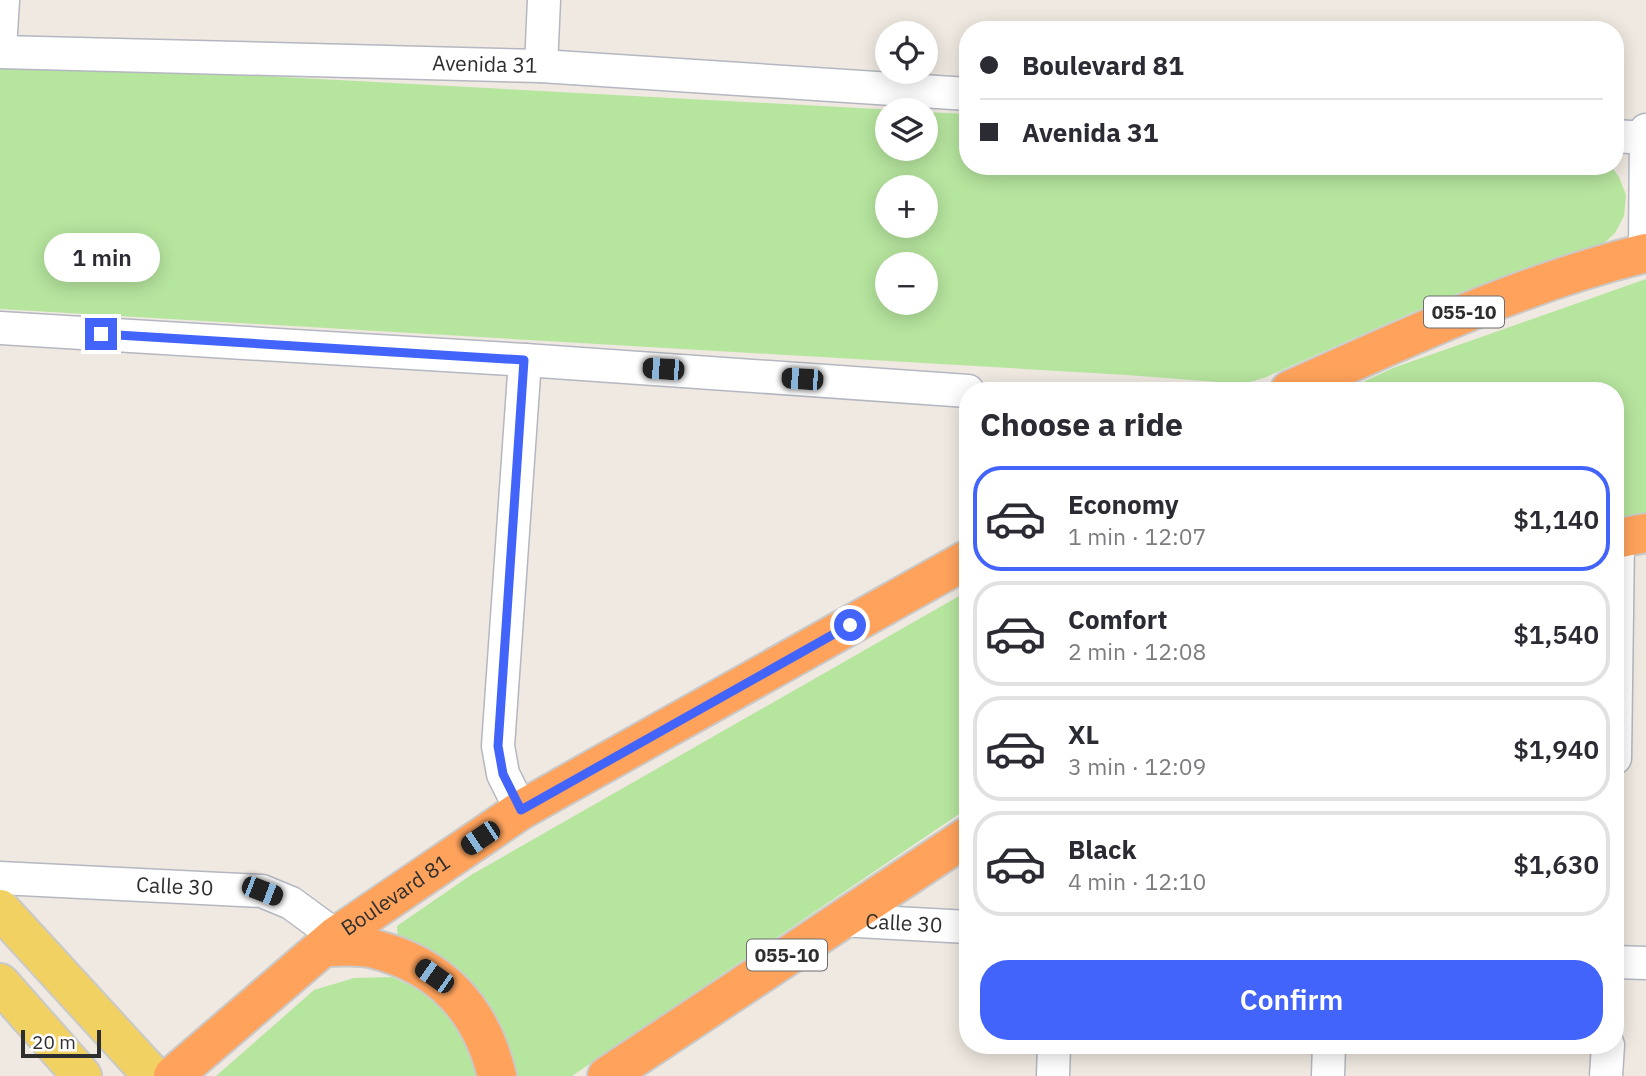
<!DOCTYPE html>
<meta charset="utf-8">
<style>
body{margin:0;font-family:"IBM Plex Sans",sans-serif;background:#f2f2f3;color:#2b2b33;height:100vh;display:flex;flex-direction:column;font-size:26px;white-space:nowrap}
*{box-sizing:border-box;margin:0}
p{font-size:23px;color:#7c7c81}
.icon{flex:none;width:38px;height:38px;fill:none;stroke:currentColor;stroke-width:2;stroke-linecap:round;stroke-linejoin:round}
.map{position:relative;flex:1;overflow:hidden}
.panel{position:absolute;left:959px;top:382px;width:665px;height:672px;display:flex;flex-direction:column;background:#fff;border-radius:28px;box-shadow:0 4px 18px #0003}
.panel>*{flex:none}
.banner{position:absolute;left:959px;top:21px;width:665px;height:154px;border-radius:28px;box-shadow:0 4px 18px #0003;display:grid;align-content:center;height:154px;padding:0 21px;background:#fff}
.tools{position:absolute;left:875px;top:21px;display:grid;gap:14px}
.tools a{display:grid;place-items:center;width:63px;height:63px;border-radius:50%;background:#fff;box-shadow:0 4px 18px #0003;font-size:35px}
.scale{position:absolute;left:21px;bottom:18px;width:80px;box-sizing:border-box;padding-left:7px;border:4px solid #2e2e2e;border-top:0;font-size:19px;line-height:24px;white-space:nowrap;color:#2e2e2e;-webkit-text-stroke:5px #fff;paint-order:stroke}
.end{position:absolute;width:32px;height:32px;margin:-16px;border:9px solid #4264fb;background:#fff;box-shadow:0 0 0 4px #fff}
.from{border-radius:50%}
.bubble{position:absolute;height:49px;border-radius:24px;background:#fff;box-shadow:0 4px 18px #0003;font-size:23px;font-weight:600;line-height:49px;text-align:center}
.car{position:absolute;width:21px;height:42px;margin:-21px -10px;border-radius:9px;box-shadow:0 0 5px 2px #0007;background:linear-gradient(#222 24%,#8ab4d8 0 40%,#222 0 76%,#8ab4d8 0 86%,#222 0)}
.banner b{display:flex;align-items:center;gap:24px;height:66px;font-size:26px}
.banner b+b{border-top:2px solid #e1e1e2}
.banner i{width:18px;height:18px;background:#2b2b33}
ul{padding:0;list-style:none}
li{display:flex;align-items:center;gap:21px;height:105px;margin:0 14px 10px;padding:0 7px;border:4px solid #e1e1e2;border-radius:28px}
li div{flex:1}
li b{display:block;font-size:26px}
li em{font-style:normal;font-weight:600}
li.selected{border-color:#4264fb}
li>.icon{width:63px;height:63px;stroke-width:1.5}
h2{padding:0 21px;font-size:32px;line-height:84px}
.action{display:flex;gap:14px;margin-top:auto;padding:14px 21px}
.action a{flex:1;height:80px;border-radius:28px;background:#4264fb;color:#fff;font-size:28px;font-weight:600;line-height:80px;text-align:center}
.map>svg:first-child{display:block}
.green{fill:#b6e59e;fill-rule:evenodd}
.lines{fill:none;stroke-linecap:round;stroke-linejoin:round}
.street-casing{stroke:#b4b7c1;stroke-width:35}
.primary-casing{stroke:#c9c9c9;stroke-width:42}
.highway-casing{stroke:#c9c9c9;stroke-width:42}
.street{stroke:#fff;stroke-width:32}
.primary{stroke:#f2d163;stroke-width:38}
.highway{stroke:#ffa35c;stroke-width:38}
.route{stroke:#4264fb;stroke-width:9}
.labels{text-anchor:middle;stroke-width:5;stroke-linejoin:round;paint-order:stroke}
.shield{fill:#fff;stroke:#6d6d6d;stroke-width:2}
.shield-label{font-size:19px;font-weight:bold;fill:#2e2e2e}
.street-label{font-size:21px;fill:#2e2e2e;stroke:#fff}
</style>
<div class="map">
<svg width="1646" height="1076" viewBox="0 0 1646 1076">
<rect width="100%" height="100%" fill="#efe9e1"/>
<g class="green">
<path d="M0 62 896 110H887V149H926V112L968 114V166H1611L1619 177 1626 195 1624 216 1615 233 1599 248 1476 288 1411 313 1264 378 1243 384 1127 375 0 309ZM887 187H926V226H887ZM887 264H926V303H887Z"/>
<polygon points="1646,279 1646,514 1615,524 1615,390 1346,390 1393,368"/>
<polygon points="968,591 968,808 572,1076 511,1076 398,941 397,926 471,875"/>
<polygon points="392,977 449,1004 468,1037 478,1076 216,1076 314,990 354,978"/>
</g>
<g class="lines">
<defs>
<g id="street">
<polyline points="0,49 3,0"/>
<path id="s1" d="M0 52 541 66 968 94"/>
<polyline points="541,66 544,0"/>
<polyline points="1615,136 1646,138"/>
<polyline points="1645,253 1646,130"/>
<polyline points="0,328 525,360 968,391"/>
<polyline points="1615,758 1618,538"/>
<polyline points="521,810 503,774 498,746 525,360"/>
<path id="s2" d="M0 878 262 891 291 903 336 936"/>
<path id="s3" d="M839 920 968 927"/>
<polyline points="1615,962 1646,963"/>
<polyline points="1053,1076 1054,1045"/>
<polyline points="1328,1076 1329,1045"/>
<polyline points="1606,1076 1608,1045"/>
</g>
<g id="primary">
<polyline points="0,909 153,1076"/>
<polyline points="0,983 82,1076"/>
</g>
<g id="highway">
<path d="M1290 390C1406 338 1522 283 1646 253"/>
<polyline points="1615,539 1646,533"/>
<path d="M326 947C341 947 359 945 374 949 441 966 481 1009 497 1076"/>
<path id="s4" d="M173 1076 336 936 521 810 968 559"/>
<polyline points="607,1076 968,836"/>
</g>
</defs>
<use href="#street" class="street-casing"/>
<use href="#primary" class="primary-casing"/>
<use href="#highway" class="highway-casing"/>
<use href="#street" class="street"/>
<use href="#primary" class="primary"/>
<use href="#highway" class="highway"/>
</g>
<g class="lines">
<polyline class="route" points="101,334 524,360 498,746 503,774 521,810 850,625"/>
</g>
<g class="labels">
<g class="shield">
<rect x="1424" y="296.5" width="80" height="31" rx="5"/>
<rect x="747" y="939.5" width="80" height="31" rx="5"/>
</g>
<g class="shield-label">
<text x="1464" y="319">055-10</text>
<text x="787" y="962">055-10</text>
</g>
<g class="street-label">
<text dy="7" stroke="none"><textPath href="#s1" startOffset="485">Avenida 31</textPath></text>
<text dy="7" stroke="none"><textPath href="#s2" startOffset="175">Calle 30</textPath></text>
<text dy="7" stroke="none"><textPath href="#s4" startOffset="287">Boulevard 81</textPath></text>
<text dy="7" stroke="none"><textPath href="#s3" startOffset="65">Calle 30</textPath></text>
</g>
</g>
</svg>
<div class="tools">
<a><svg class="icon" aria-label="locate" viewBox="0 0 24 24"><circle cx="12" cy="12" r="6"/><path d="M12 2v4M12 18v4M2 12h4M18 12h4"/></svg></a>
<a><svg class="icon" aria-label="layers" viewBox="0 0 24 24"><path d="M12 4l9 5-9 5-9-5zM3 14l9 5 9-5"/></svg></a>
<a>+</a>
<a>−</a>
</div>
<div class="scale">20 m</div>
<i class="end from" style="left:850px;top:625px"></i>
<i class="end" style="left:101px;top:334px"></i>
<div class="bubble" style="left:44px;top:233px;width:116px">1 min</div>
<i class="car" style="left:663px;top:369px;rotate:274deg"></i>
<i class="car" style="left:802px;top:379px;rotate:274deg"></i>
<i class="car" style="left:480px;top:838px;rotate:236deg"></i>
<i class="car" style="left:262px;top:891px;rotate:111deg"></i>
<i class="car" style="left:434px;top:976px;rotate:305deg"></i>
<div class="banner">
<b><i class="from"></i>Boulevard 81</b>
<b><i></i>Avenida 31</b>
</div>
<section class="panel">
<h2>Choose a ride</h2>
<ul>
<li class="selected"><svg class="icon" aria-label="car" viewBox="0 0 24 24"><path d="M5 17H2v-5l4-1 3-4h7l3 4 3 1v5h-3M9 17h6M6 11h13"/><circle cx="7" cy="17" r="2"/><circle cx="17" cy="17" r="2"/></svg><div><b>Economy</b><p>1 min · 12:07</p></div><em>$1,140</em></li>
<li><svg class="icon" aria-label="car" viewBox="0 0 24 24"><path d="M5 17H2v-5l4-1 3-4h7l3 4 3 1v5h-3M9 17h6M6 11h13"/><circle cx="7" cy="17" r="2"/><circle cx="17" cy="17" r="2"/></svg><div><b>Comfort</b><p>2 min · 12:08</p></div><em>$1,540</em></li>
<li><svg class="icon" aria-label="car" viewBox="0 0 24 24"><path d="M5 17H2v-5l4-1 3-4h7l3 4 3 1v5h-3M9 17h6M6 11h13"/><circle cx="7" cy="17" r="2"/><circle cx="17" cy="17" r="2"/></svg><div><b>XL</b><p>3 min · 12:09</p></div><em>$1,940</em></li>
<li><svg class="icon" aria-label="car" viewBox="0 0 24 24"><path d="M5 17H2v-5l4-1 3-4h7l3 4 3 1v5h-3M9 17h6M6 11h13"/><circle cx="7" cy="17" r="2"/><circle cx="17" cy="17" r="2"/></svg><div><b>Black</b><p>4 min · 12:10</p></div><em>$1,630</em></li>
</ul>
<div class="action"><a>Confirm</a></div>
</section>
</div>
